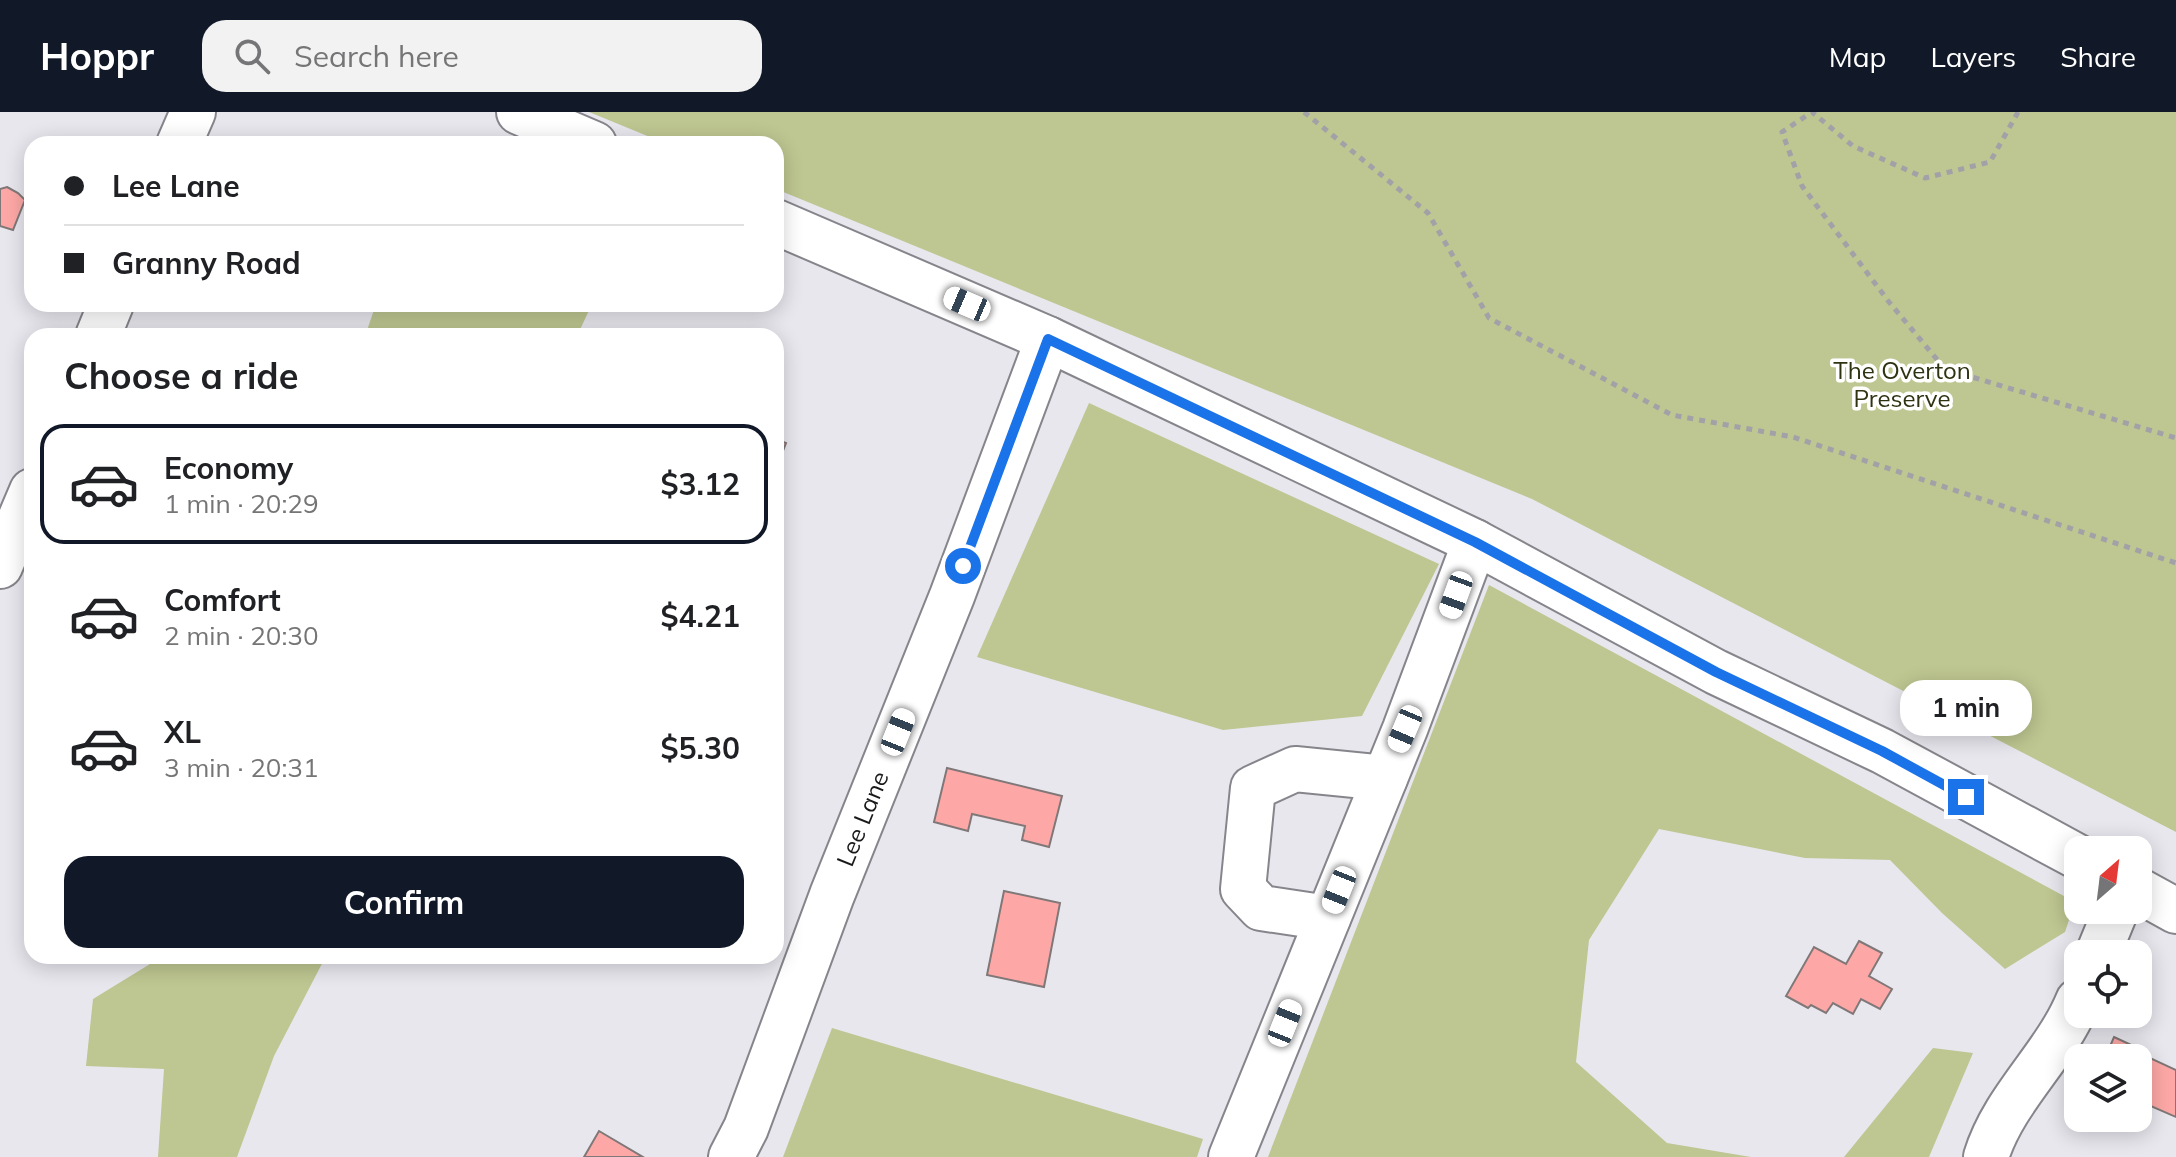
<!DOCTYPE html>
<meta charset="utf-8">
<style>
body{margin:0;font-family:Mulish,sans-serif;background:#f2f2f2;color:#202124;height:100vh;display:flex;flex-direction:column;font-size:30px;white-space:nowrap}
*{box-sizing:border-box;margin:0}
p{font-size:26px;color:#757577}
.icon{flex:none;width:44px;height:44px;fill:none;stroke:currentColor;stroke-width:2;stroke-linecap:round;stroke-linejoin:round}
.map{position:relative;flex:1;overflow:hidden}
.panel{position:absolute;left:24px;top:216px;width:760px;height:636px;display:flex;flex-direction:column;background:#fff;border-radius:24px;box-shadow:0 4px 20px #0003}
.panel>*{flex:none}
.guide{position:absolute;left:24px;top:24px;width:760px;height:176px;border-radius:24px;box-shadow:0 4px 20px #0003;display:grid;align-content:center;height:176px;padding:0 40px;background:#fff}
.needle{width:52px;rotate:28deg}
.buttons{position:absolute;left:2064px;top:724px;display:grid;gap:16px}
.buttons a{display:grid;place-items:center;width:88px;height:88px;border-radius:16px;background:#fff;box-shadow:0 4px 20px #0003;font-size:40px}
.end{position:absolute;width:36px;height:36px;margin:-18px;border:10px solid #1a73e8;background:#fff;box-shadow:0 0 0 4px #fff}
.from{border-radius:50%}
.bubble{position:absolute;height:56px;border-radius:24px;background:#fff;box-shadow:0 4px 20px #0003;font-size:26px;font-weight:700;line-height:56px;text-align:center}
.car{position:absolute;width:24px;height:48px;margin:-24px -12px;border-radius:10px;box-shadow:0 0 6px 2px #0007;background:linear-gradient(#fff 24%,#345 0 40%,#fff 0 76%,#345 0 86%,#fff 0)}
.guide b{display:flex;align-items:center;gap:28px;height:76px;font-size:30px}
.guide b+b{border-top:2px solid #e0e0e0}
.guide i{width:20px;height:20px;background:#202124}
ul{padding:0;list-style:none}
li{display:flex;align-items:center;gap:24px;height:120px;margin:0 16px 12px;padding:0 24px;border:4px solid transparent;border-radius:24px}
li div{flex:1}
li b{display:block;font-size:30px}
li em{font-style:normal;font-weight:700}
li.current{border-color:#111827}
li>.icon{width:72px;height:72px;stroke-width:1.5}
h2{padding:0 40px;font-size:36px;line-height:96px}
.button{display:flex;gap:16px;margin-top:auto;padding:16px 40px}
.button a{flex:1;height:92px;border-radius:24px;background:#111827;color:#fff;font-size:32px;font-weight:700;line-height:92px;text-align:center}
header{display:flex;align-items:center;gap:48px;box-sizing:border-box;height:112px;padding:0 40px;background:#111827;color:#fff}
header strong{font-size:38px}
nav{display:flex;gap:44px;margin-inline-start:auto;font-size:28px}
.search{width:560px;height:72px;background:#f2f2f2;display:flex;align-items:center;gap:20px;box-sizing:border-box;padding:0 28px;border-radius:24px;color:#757577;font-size:30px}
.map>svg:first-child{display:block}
.green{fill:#bec691}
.building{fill:#fda8a6;stroke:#807878;stroke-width:2}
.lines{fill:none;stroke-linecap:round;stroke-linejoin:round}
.minor-casing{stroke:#85858b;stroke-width:48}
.path{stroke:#a2a1a7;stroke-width:5;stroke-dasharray:6 6;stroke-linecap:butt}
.minor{stroke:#fff;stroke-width:44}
.route{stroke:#1a73e8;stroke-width:10}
.labels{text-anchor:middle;stroke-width:7;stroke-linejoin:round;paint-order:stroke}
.park-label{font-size:24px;fill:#303312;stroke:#fff}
.street-label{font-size:24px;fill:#19181b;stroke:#fff}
</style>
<header>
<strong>Hoppr</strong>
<div class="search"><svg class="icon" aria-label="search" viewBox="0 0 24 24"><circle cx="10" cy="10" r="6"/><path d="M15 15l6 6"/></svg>Search here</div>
<nav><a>Map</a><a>Layers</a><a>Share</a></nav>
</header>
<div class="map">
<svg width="2176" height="1045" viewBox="0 0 2176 1045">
<rect width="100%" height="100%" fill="#e8e7ee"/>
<g class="green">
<polygon points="589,0 2176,0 2176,720 1532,387 776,77 776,32 667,32"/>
<polygon points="376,192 592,192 577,224 365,224"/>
<polygon points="1089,291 1439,452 1362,604 1223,618 977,545"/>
<polygon points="1489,473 2075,790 2065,820 2005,857 1942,801 1890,748 1805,746 1659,717 1589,828 1576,950 1667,1031 1751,1045 1268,1045"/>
<polygon points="163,844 326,844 274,944 237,1045 158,1045 164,957 86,954 93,887"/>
<polygon points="832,916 1203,1027 1197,1045 783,1045"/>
<polygon points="1933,936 1973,941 1929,1045 1844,1045"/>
</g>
<g class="building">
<polygon points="7,75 18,81 25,88 13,118 0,114 0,77"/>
<polygon points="776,327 786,331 776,357"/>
<polygon points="947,656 1062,684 1049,735 1022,728 1025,714 972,702 968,719 934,710"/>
<polygon points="1004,779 1060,791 1044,875 987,863"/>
<polygon points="1859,829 1882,841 1869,864 1892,877 1880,897 1861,887 1853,902 1833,891 1826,901 1811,893 1808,896 1786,884 1814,835 1846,852"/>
<polygon points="2114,925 2140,937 2139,941 2176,958 2176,1005 2144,991 2138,1003 2138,946 2105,946"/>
<polygon points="2106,1006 2137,1006 2132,1017"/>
<polygon points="599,1019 643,1045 584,1045"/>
</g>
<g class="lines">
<defs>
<g id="minor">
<polyline points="519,0 594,32"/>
<polyline points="179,32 193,0"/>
<polyline points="776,110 1048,227 1475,430 1716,560 1882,639 2078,745"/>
<polyline points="98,224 111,192"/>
<polyline points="0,454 32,379"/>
<polyline points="2138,778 2176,799"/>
<polyline points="1328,806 1261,796 1243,777 1253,676 1295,657 1385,666"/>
<polyline points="2098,842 2116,798"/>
<polyline points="731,1045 746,1016 832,783 952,484 1048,227"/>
<polyline points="1231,1045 1405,617 1475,430"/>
<path d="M1986 1045C2004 986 2055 945 2078 889"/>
</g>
</defs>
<use href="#minor" class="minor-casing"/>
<g class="path">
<polyline points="1304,0 1428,101 1489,206 1672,303 1793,325 2176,451"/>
<polyline points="2018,0 1990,50 1925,66 1853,34 1812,0 1782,20 1802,74 1889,190 1945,257 2176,326"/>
</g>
<use href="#minor" class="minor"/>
</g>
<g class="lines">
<polyline class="route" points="963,454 1048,227 1475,430 1716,560 1882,639 1966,685"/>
</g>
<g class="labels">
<g class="park-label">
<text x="1902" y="267">The Overton<tspan x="1902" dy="28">Preserve</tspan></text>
</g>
<g class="street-label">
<text transform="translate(863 707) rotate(-68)" y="8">Lee Lane</text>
</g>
</g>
</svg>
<div class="buttons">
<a><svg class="needle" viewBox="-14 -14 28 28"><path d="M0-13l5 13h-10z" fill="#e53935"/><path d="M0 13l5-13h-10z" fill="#757577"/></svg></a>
<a><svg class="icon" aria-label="locate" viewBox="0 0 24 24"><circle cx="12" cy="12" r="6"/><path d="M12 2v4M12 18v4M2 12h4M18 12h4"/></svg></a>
<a><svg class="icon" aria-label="layers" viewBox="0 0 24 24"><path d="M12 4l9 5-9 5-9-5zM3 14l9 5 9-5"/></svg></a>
</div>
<i class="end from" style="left:963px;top:454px"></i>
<i class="end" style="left:1966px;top:685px"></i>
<div class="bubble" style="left:1900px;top:568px;width:132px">1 min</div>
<i class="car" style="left:967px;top:192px;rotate:293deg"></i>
<i class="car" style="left:1456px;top:483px;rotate:200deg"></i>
<i class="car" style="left:1405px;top:617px;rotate:203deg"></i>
<i class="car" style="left:898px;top:620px;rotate:22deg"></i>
<i class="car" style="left:1339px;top:778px;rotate:202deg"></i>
<i class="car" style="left:1285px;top:911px;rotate:22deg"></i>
<div class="guide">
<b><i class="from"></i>Lee Lane</b>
<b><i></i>Granny Road</b>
</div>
<section class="panel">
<h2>Choose a ride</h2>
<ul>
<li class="current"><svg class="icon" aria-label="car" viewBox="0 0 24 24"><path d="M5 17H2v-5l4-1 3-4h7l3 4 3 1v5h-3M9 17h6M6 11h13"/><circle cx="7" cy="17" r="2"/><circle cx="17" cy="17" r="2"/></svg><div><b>Economy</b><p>1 min · 20:29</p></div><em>$3.12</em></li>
<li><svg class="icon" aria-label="car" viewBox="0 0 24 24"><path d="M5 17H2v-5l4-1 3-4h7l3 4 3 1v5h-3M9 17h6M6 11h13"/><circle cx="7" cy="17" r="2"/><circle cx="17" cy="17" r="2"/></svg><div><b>Comfort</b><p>2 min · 20:30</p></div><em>$4.21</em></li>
<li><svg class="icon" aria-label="car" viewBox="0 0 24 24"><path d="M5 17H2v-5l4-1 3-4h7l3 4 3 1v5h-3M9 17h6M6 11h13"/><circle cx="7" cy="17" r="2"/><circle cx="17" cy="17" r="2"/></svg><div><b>XL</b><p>3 min · 20:31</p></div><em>$5.30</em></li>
</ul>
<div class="button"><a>Confirm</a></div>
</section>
</div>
